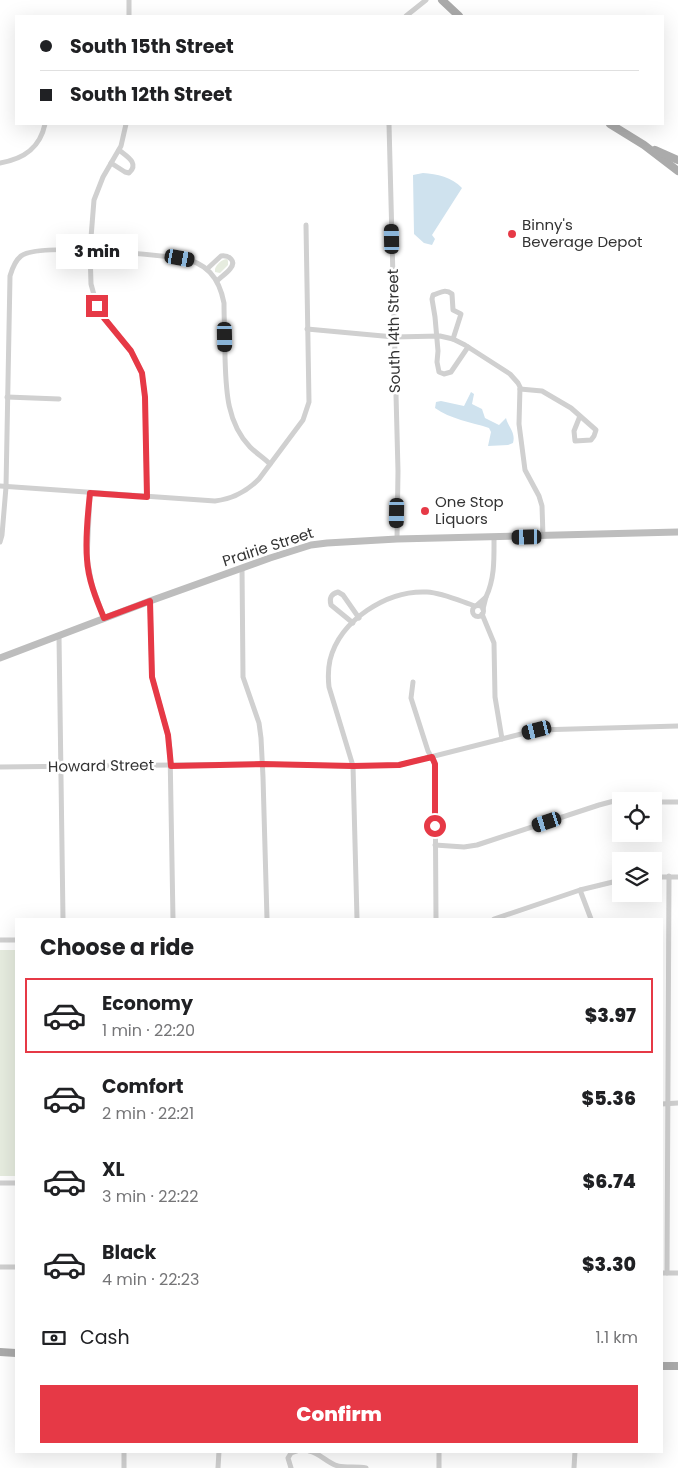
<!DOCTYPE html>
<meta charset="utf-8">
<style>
body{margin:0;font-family:Poppins,sans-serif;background:#f2f2f2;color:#202124;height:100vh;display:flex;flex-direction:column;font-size:19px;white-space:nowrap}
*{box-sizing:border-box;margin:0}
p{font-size:16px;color:#757577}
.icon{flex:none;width:28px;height:28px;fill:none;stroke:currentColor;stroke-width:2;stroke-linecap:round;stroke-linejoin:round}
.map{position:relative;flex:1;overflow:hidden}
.side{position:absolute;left:15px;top:918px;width:648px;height:535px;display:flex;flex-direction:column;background:#fff;border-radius:0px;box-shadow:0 5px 20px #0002}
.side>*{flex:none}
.hud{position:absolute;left:15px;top:15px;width:649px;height:110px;border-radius:0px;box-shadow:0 5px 20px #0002;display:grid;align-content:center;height:110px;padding:0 25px;background:#fff}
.controls{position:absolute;left:612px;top:792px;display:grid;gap:10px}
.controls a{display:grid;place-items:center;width:50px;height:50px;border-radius:0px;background:#fff;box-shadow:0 5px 20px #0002;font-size:25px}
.end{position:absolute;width:22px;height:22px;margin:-11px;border:6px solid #e63946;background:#fff;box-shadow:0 0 0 2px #fff}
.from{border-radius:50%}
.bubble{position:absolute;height:35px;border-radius:0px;background:#fff;box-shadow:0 5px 20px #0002;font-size:16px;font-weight:800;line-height:35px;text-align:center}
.car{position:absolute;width:15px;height:30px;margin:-15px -8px;border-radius:6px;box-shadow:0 0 4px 1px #0007;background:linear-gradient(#222 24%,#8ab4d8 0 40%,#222 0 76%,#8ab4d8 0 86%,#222 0)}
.hud b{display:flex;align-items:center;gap:18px;height:48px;font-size:19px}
.hud b+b{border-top:1px solid #e0e0e0}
.hud i{width:12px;height:12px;background:#202124}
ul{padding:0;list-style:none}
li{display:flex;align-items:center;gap:15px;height:75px;margin:0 10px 8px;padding:0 15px;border:2px solid transparent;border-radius:0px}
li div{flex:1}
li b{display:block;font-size:19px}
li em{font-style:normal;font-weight:800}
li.on{border-color:#e63946}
li>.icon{width:45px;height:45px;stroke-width:1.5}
h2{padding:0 25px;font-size:22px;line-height:60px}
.pay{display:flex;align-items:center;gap:12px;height:55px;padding:0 25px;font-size:19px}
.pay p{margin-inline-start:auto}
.primary-button{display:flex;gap:10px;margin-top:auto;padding:10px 25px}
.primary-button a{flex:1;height:58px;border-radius:0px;background:#e63946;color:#fff;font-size:20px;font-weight:800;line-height:58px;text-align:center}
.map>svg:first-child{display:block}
.green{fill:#e6ecdf}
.water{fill:#cfe2ee}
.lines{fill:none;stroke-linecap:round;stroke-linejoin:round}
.street{stroke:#d0d0d0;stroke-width:5}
.secondary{stroke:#bdbdbd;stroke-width:7}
.primary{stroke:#ababab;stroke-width:8}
.route{stroke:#e63946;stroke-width:6}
.poi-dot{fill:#e63946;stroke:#fff;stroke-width:2}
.labels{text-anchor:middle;stroke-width:5;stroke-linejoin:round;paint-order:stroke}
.poi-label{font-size:15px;fill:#333;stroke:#fff;text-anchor:start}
.street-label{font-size:15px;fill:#333;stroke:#fff}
</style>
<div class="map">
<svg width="678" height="1468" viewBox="0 0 678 1468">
<rect width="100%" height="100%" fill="#fff"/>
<g class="green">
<path d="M227 259 228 261V265L220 273 215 272V269C216 265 222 259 227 259Z"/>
<rect x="0" y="950" width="16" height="226"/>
</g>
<g class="water">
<path d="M423 173C437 174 452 177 462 188L432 235 435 239 432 245 424 243 414 234 413 175Z"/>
<path d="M471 392 474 394 472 404 482 409 485 418 499 425 506 418C508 427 516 432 513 443L508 445 488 446 491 432 489 428C471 422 450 419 435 408L436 402 441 401 464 406Z"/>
</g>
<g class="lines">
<g class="street">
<polyline points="129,16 129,0"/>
<polyline points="406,16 426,0"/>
<polyline points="126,124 121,146 103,177 94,200 90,250 91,284 97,306 104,318 131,351 142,373 145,397 147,497"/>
<polyline points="389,124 398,471 397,539"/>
<path d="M0 163C24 159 40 148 45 124"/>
<path d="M111 163 125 172 129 173C140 163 126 156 119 150"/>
<path d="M207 269 221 256C229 255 237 261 230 269 227 273 221 277 217 281"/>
<polyline points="307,329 394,337 440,336 453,339 465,345 510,374 518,383 520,387 519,424 525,470 539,496 542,506 543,536"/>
<path d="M453 339 461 314 453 310 452 294C445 288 440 293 433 295L432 299 435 317 438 351 437 362 439 372 444 374 451 372 468 347"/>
<polyline points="520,389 542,391 571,408 596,430 594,436 591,440 575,441 574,431 580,416"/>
<polyline points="7,397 59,399"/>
<path d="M0 486 215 501C233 499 246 492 259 479L303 420 309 402 306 225"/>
<polyline points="90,493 87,559 92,585 104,618"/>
<path d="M0 542 2 535 6 487 10 276C12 269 16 260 21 256 39 242 153 255 180 258 206 262 219 277 224 303 224 321 225 339 225 357 226 388 226 422 250 447 256 453 264 458 270 464"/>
<polyline points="242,568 243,677 259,723 261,738 263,777 267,919"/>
<path d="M486 597C495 578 494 558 494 537"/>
<polyline points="150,601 152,677 168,735 170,750 173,919"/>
<polyline points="477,605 486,597 483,609"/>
<circle cx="478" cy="611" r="5.5"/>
<polyline points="482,614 494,643 495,697 502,739"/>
<path d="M353 623 331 605C329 598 331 594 338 592L343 595 359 618"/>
<polyline points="59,636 63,919"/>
<polyline points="413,682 411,698 428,751 435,764 436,919"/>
<polyline points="0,767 262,764 353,766 399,765 537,730 678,726"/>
<polyline points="654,802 678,802"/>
<polyline points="435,845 464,847 477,845 599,805 614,801 628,801"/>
<polyline points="654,877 678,877"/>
<polyline points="580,890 591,919"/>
<path d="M357 919 353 766 329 687C328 678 328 669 330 660 340 620 387 590 427 592 443 593 460 601 475 606"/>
<polyline points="494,919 580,890 621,880"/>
<polyline points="0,940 16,940"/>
<polyline points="661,1104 678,1103"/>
<polyline points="0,1183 16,1183"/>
<polyline points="0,1267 16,1267"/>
<polyline points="661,1273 678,1273"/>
<polyline points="667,1273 669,876"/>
<path d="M309 1451C320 1453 327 1463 338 1466 347 1468 357 1466 366 1468"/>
<polyline points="439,1451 439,1468"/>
<polyline points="124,1468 124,1451"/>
<polyline points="218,1468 219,1451"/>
<polyline points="291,1468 288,1458 291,1453 297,1451"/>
<polyline points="574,1468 575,1451"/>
</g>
<polyline class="secondary" points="0,658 150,601 270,558 311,545 327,543 397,539 678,532"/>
<g class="primary">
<polyline points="442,0 459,16"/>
<polyline points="610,124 644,145 678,171"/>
<polyline points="655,150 678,160"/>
<polyline points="0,1352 16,1353"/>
<polyline points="661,1366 678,1366"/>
</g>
</g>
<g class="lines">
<path class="route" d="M97 306 104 318 131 351 142 373 145 397 147 497 90 493C88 514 85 537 87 559 88 579 96 599 104 618L150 601 152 677 168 735 171 766 262 764 353 766 399 765 432 757 435 764V826"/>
</g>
<g class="poi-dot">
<circle cx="512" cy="234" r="5"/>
<circle cx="425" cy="511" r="5"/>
</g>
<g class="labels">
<g class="poi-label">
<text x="522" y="230">Binny's<tspan x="522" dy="17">Beverage Depot</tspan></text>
<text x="435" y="507">One Stop<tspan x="435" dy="17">Liquors</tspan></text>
</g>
<g class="street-label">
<text transform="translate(394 331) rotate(-91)" y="5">South 14th Street</text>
<text transform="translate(268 547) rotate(-18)" y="5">Prairie Street</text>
<text transform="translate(101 766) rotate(-1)" y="5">Howard Street</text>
</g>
</g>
</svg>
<div class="controls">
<a><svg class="icon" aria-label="locate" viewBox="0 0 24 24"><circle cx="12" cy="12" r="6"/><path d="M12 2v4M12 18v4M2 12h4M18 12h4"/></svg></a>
<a><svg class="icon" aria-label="layers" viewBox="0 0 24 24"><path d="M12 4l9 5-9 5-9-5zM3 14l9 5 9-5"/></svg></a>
</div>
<i class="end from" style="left:435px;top:826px"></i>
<i class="end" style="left:97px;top:306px"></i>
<div class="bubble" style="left:56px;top:234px;width:82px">3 min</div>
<i class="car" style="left:392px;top:239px;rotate:359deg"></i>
<i class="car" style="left:180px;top:258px;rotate:100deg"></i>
<i class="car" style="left:225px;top:337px;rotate:179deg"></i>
<i class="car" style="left:397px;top:513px;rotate:181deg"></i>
<i class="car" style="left:527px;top:537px;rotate:269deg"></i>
<i class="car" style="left:537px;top:730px;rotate:256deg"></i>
<i class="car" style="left:547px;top:822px;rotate:252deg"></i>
<div class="hud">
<b><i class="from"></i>South 15th Street</b>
<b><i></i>South 12th Street</b>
</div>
<section class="side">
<h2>Choose a ride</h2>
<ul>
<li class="on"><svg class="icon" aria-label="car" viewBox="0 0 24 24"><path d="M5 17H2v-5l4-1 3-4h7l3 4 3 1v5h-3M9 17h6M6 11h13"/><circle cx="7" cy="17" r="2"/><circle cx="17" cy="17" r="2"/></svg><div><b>Economy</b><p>1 min · 22:20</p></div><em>$3.97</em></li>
<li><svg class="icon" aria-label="car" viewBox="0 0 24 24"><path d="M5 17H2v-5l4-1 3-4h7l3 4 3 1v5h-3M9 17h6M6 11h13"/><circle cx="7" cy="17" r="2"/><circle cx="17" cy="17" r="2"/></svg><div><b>Comfort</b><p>2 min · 22:21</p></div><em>$5.36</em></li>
<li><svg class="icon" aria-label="car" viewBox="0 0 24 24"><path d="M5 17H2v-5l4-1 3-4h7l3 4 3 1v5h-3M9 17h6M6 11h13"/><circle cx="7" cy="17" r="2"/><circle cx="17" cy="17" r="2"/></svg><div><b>XL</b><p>3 min · 22:22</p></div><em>$6.74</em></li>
<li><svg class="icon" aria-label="car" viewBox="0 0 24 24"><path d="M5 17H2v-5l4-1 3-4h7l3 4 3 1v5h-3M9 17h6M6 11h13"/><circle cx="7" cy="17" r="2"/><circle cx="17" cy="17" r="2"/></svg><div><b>Black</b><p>4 min · 22:23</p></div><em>$3.30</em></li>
</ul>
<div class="pay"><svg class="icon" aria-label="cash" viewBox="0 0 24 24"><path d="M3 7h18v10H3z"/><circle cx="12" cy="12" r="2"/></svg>Cash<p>1.1 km</p></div>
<div class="primary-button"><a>Confirm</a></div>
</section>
</div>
